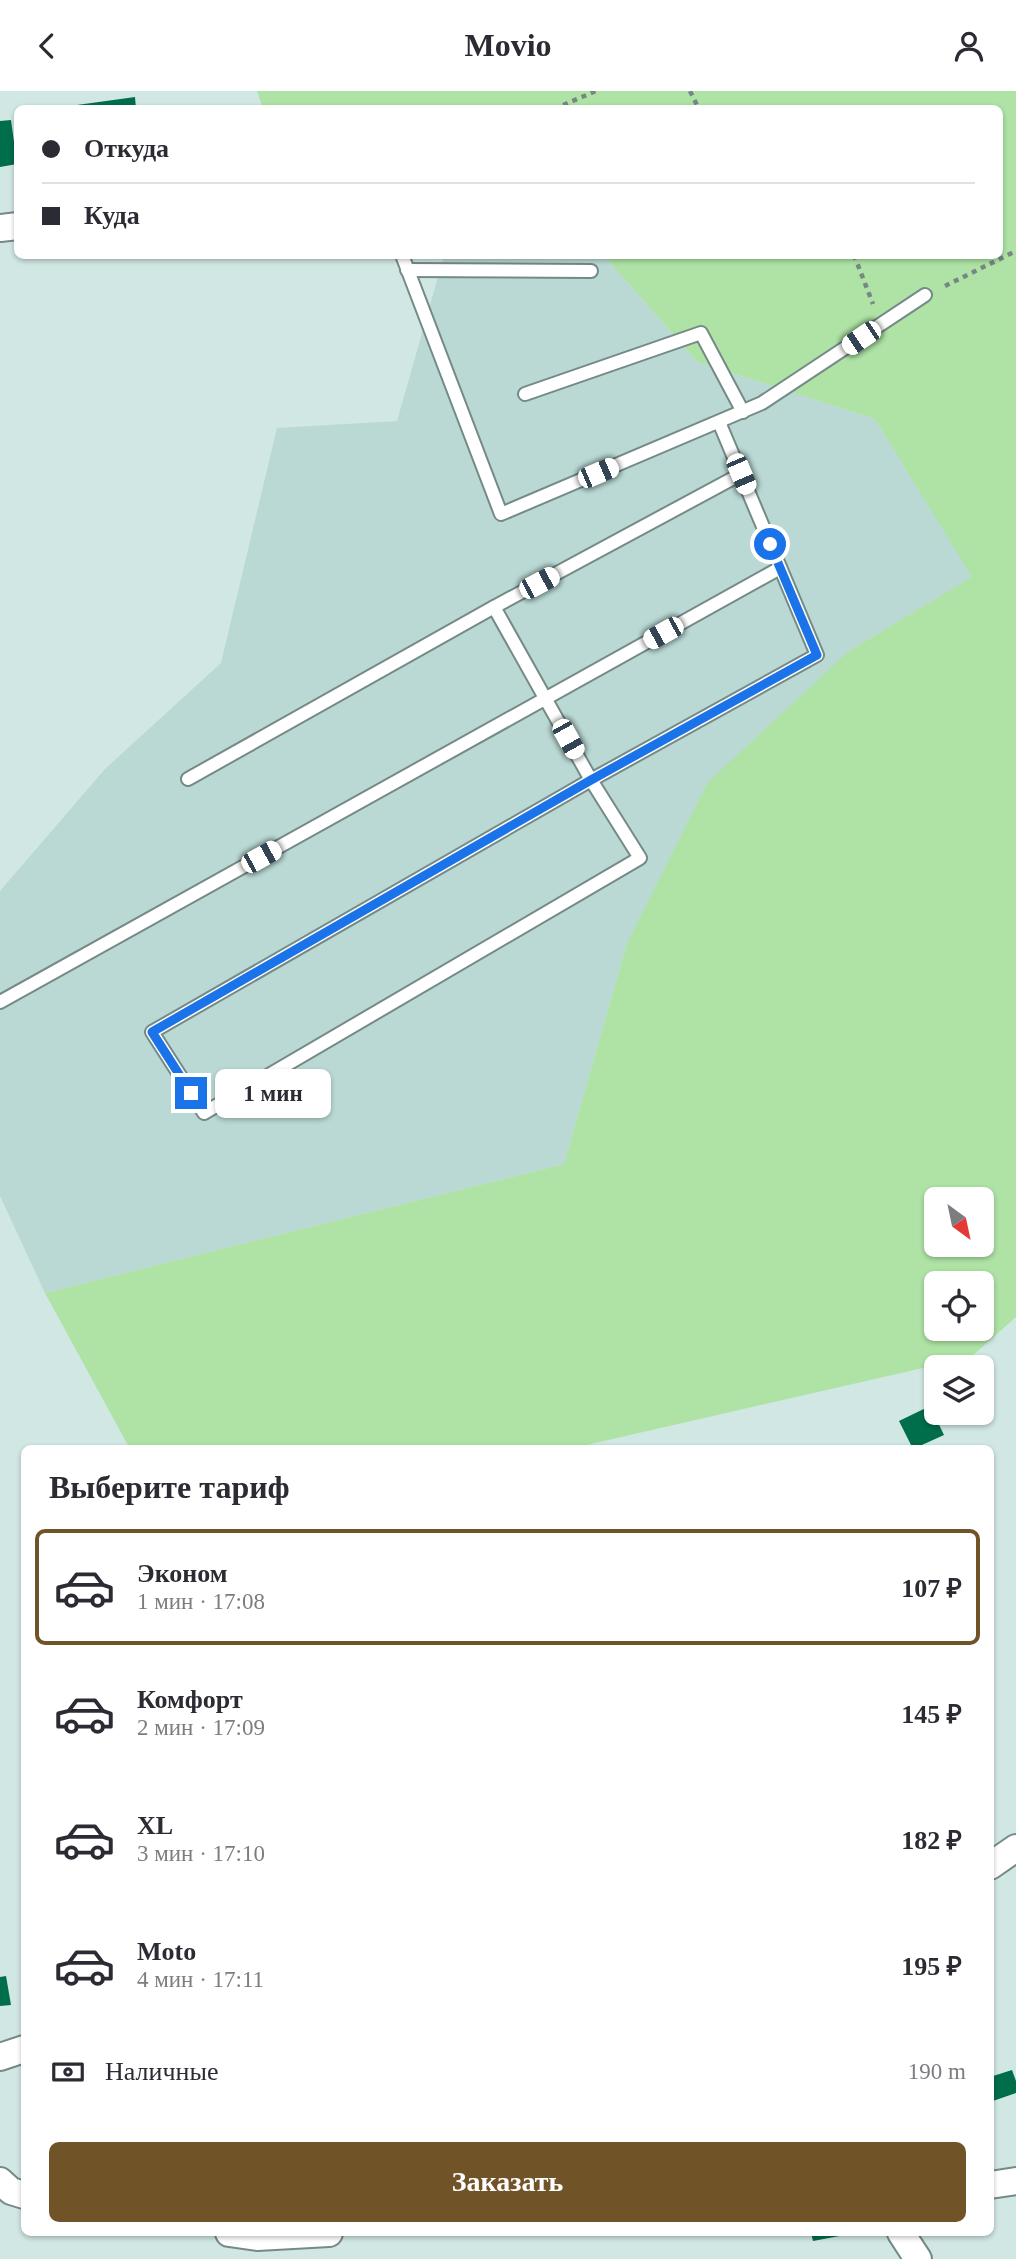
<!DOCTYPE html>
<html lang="ru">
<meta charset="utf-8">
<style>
body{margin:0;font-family:"Times New Roman",serif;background:#f2f2f3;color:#2b2b33;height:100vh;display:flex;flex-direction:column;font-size:26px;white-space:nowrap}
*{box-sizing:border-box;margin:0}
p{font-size:23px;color:#7c7c81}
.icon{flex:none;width:38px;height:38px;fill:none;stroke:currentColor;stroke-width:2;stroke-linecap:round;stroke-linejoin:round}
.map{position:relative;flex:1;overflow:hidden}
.side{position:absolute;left:21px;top:1354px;width:973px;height:791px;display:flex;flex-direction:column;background:#fff;border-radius:10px;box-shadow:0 2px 5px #0004}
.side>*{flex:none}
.hud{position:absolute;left:14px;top:14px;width:989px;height:154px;border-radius:10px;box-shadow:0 2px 5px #0004;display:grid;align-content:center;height:154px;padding:0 28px;background:#fff}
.needle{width:46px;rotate:147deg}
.controls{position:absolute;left:924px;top:1096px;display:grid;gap:14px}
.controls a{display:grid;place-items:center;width:70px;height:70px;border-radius:10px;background:#fff;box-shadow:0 2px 5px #0004;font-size:35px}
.end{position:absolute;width:32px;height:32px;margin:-16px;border:9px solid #1a73e8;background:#fff;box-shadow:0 0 0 4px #fff}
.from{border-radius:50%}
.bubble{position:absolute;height:49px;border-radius:10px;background:#fff;box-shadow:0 2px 5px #0004;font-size:23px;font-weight:700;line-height:49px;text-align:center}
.car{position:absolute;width:21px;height:42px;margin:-21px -10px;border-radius:9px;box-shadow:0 0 5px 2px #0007;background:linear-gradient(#fff 24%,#345 0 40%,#fff 0 76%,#345 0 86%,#fff 0)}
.hud b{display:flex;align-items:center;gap:24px;height:66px;font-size:26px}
.hud b+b{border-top:2px solid #e1e1e2}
.hud i{width:18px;height:18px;background:#2b2b33}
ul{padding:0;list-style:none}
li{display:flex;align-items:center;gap:21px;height:116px;margin:0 14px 10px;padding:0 14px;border:4px solid transparent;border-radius:10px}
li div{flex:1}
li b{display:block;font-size:26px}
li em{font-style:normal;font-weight:700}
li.current{border-color:#715328}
li>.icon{width:63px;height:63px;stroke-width:1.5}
h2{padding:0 28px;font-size:32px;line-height:84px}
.pay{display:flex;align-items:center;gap:18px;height:77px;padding:0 28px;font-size:26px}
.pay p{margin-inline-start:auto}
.primary-button{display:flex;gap:14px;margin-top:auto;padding:14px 28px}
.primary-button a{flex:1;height:80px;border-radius:10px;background:#715328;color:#fff;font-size:28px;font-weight:700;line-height:80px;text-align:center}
header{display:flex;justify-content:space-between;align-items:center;height:91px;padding:0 28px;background:#fff;font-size:32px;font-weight:700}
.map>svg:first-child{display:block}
.built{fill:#bad9d4}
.green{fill:#aee3a5;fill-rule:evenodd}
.building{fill:#006d4b}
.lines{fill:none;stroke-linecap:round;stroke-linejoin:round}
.service-casing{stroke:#758a87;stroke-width:16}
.minor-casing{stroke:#758a87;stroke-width:30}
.path{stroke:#768784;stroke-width:4.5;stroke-dasharray:5 5;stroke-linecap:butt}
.service{stroke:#fff;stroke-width:12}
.minor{stroke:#fff;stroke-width:26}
.route{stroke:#1a73e8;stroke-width:9}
</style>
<header><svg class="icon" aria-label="back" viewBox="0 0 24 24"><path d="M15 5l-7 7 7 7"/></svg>Movio<svg class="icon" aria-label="person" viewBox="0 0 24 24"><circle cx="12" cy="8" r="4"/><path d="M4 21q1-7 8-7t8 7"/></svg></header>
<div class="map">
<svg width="1016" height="2168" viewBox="0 0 1016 2168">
<rect width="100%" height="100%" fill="#d0e7e3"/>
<polygon class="built" points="444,165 604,165 698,271 875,328 973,486 849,560 627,852 564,1073 45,1202 0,1105 0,800 105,678 221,572 277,337 397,330"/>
<path class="green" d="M257 0H1016V1226L971 1266 582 1355 555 1358H130L45 1202 564 1073 627 852 708 691 849 560 972 486 875 328 698 271 604 165 999 164V18H263ZM936 1108H982V1153H936ZM936 1192H982V1237H936Z"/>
<g class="building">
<polygon points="135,6 136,18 77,18 77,14"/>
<polygon points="11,29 17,73 0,76 0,30"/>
<polygon points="930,1315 944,1344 913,1358 899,1330"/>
<polygon points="6,1885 11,1914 0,1915 0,1886"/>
<polygon points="1012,1979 1016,1990 1016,2002 990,2011 990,1986"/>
<polygon points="811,2142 850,2142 850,2143 813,2150"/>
</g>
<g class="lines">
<defs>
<g id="service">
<polyline points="402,164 501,423 762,312 925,204"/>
<polyline points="407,179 591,180"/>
<polyline points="525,303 701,242 743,321"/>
<polyline points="494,516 741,383"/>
<polyline points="188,688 494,516 591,689 640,767 204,1022 152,941 591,689 817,564 719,331"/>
<polyline points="0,911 780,477"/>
</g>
<g id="minor">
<polyline points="0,137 18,135"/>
<polyline points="990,1775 1016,1757"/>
<polyline points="0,1966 24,1958"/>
<polyline points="0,2090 11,2100 24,2104"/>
<polyline points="990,2094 1016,2090"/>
<polyline points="229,2142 257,2146 329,2142"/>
<polyline points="901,2142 918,2168"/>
</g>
</defs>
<use href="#service" class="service-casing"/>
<use href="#minor" class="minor-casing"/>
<g class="path">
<polyline points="690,0 699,18"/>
<polyline points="554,18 596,0"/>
<polyline points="854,164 873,213"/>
<polyline points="945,195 1016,160"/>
</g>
<use href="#service" class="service"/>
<use href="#minor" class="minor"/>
</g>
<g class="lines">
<polyline class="route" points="191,1002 152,941 591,689 817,564 770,453"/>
</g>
</svg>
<div class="controls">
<a><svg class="needle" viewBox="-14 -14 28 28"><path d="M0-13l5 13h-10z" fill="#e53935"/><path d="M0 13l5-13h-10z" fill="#7c7c81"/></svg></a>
<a><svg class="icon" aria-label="locate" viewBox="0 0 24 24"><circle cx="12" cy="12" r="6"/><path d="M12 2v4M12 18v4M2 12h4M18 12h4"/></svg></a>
<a><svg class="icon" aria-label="layers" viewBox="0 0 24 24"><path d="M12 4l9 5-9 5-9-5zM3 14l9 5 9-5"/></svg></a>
</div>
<i class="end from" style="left:770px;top:453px"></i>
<i class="end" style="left:191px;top:1002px"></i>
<div class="bubble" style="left:215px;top:978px;width:116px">1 мин</div>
<i class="car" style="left:861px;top:247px;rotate:236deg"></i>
<i class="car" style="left:598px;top:382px;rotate:67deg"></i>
<i class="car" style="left:741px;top:383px;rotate:157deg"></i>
<i class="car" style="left:539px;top:492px;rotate:62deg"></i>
<i class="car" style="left:663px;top:542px;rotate:241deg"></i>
<i class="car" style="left:568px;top:648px;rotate:151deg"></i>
<i class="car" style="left:261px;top:766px;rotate:61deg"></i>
<div class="hud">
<b><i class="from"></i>Откуда</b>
<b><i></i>Куда</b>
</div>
<section class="side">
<h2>Выберите тариф</h2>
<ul>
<li class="current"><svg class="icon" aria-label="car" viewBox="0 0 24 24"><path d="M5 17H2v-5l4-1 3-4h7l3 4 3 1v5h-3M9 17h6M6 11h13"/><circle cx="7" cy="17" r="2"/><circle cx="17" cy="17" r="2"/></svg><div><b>Эконом</b><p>1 мин · 17:08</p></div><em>107 ₽</em></li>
<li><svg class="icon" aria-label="car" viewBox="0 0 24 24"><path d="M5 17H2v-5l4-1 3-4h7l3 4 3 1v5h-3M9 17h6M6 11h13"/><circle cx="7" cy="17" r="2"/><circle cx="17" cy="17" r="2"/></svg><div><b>Комфорт</b><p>2 мин · 17:09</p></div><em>145 ₽</em></li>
<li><svg class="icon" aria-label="car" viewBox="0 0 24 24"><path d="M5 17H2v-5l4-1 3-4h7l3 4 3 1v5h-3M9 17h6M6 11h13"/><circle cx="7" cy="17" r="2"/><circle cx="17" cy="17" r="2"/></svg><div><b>XL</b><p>3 мин · 17:10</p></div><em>182 ₽</em></li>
<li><svg class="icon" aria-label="car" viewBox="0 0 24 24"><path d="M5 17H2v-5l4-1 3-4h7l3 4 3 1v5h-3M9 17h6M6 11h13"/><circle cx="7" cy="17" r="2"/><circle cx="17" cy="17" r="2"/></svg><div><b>Moto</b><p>4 мин · 17:11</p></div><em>195 ₽</em></li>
</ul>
<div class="pay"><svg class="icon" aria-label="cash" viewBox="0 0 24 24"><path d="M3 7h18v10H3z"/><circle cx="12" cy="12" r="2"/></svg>Наличные<p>190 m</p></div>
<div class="primary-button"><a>Заказать</a></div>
</section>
</div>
